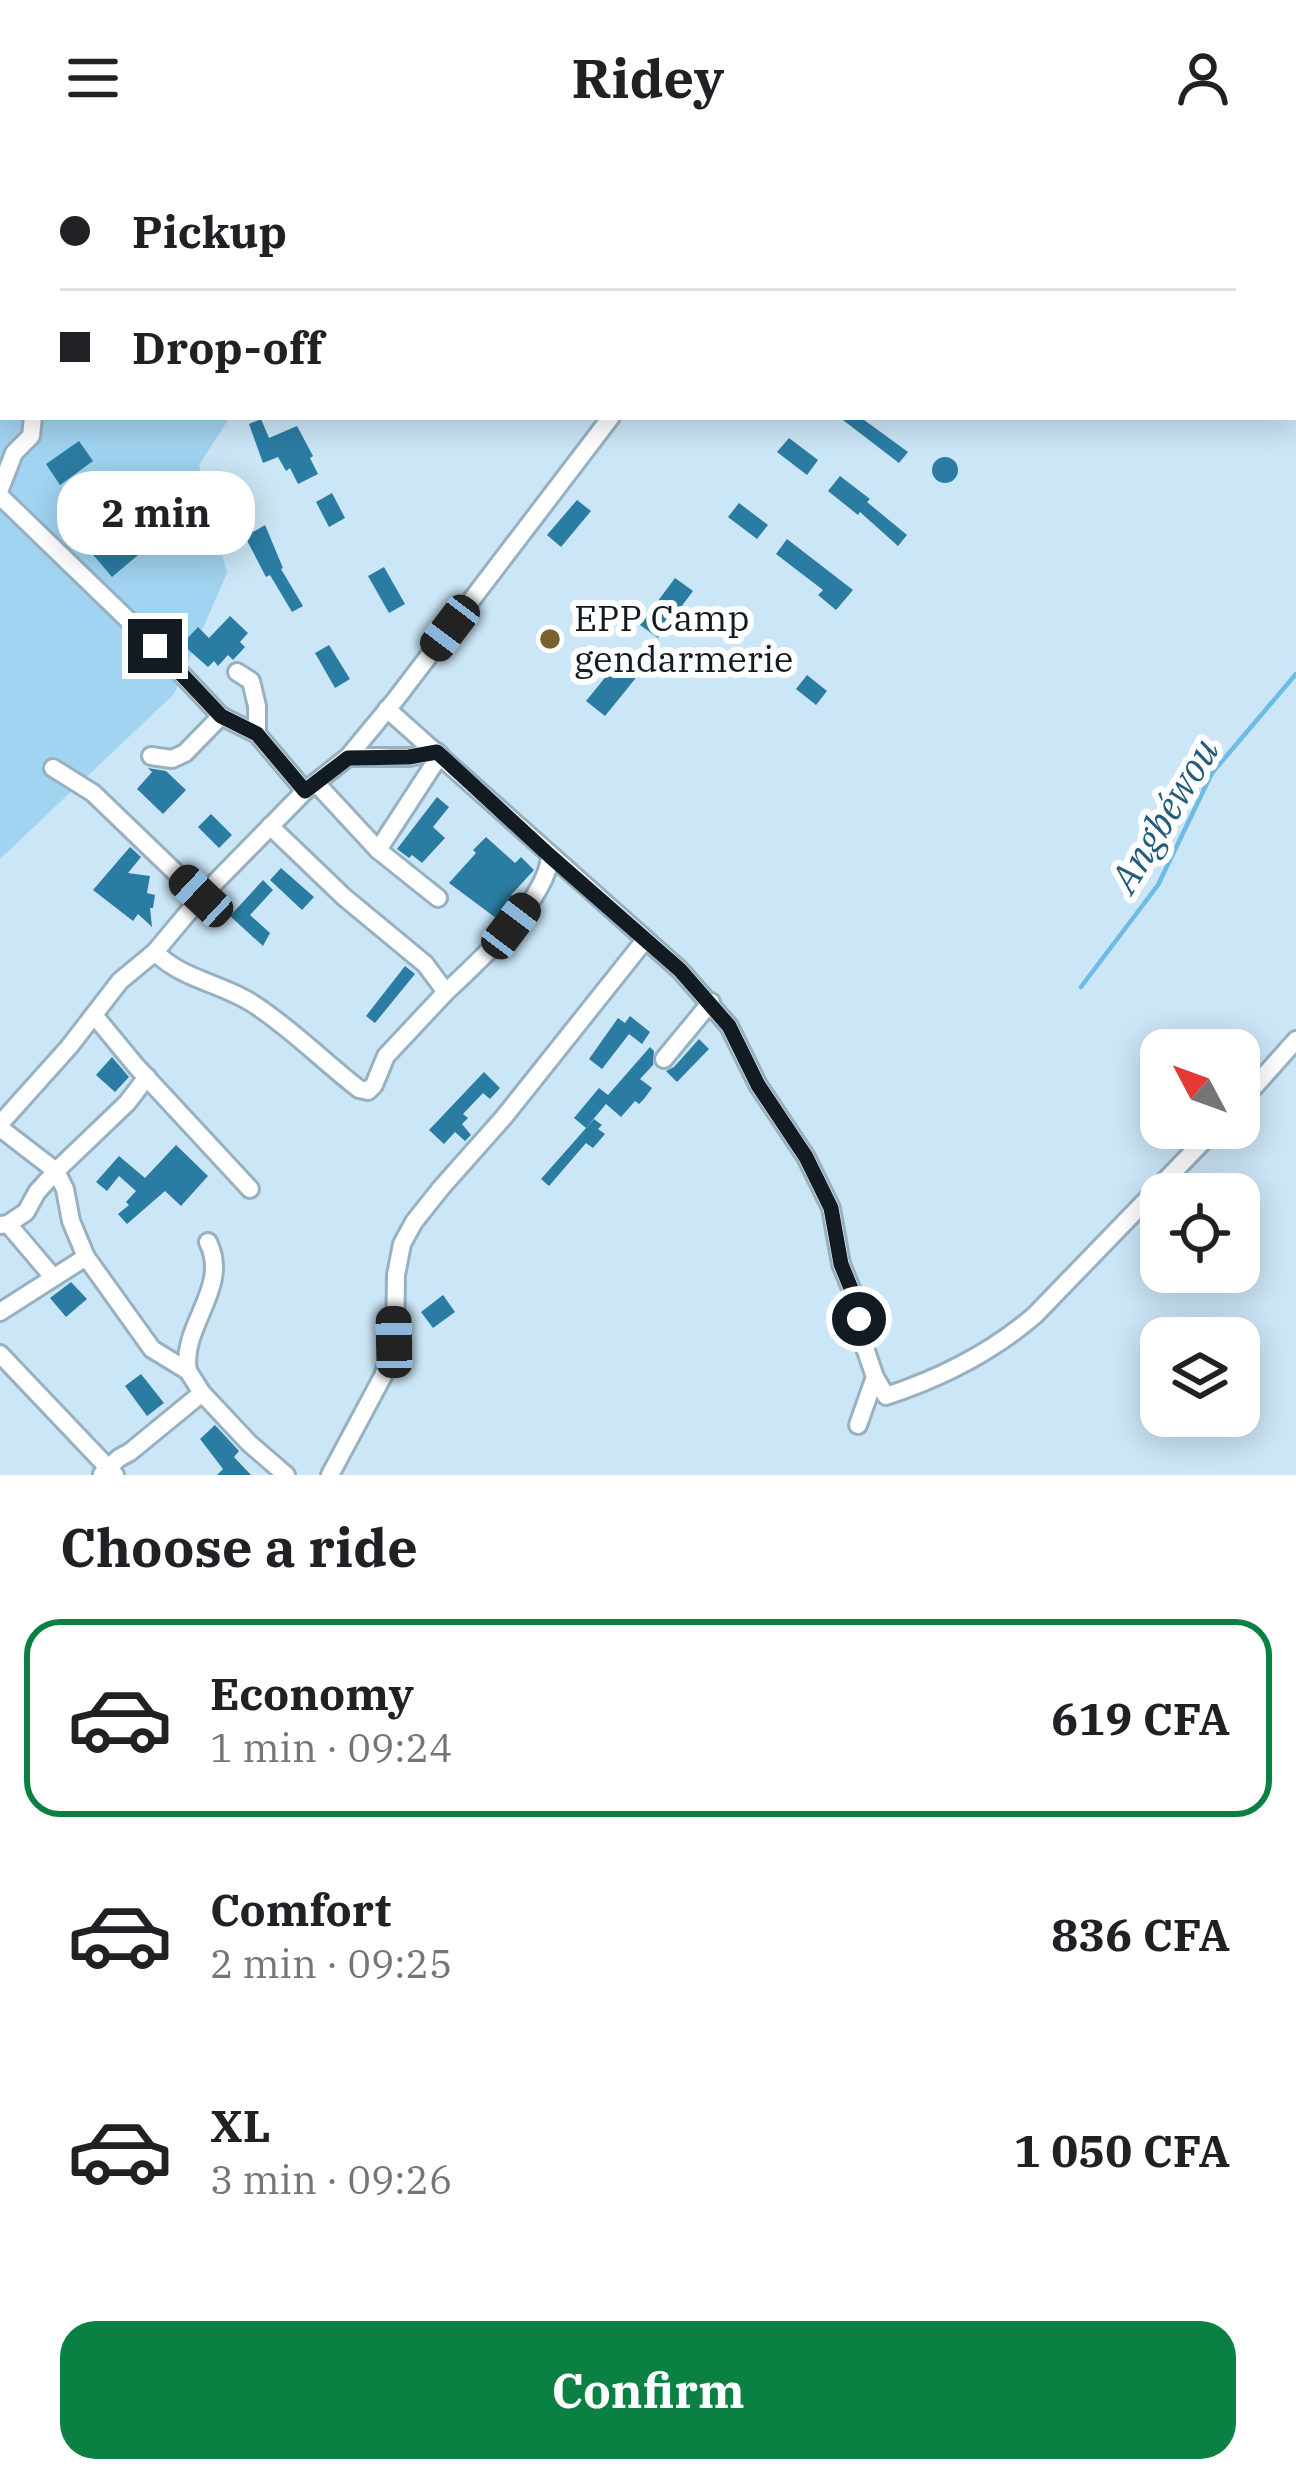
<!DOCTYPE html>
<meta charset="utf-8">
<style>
body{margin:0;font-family:"IBM Plex Serif",serif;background:#f2f2f2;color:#202124;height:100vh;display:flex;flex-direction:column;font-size:45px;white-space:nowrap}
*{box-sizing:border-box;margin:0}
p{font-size:39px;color:#757577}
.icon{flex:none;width:66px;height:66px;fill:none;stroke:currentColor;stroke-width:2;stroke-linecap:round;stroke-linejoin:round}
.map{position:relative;height:1319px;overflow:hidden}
.panel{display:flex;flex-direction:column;background:#fff;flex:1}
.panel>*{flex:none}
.guide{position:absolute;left:0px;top:0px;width:1296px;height:264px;box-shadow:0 6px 30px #0003;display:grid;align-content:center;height:264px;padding:0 60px;background:#fff}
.needle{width:78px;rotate:311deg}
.tools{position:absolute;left:1140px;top:873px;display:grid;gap:24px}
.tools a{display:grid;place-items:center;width:120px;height:120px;border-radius:24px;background:#fff;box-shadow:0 6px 30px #0003;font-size:60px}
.end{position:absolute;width:54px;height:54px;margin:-27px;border:15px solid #111b21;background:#fff;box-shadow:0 0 0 6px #fff}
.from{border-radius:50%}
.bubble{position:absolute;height:84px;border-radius:36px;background:#fff;box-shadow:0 6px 30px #0003;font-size:39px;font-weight:800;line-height:84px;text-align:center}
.car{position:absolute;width:36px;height:72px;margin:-36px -18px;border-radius:15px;box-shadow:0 0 9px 3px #0007;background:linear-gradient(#222 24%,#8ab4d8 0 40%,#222 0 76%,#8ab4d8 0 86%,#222 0)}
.guide b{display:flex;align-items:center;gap:42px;height:114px;font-size:45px}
.guide b+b{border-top:3px solid #e0e0e0}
.guide i{width:30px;height:30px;background:#202124}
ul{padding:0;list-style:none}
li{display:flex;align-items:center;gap:36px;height:198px;margin:0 24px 18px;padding:0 36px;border:6px solid transparent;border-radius:36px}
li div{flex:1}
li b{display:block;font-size:45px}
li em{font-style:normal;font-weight:800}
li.on{border-color:#0b8043}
li>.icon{width:108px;height:108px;stroke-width:1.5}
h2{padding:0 60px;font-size:54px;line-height:144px}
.action{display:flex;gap:24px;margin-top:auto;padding:24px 60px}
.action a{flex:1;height:138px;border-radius:36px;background:#0b8043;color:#fff;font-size:48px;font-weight:800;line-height:138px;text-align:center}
header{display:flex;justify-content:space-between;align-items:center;height:156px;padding:0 60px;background:#fff;font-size:54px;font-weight:800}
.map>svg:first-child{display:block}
.green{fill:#a1d4f1}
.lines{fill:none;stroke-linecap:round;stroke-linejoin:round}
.stream{stroke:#6ebbe5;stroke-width:4.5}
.building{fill:#2b7ca3}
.minor-casing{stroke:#97b1c1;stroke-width:22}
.highway-casing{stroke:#97b1c1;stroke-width:30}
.minor{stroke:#fff;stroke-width:16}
.highway{stroke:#fff;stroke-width:24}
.route{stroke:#111b21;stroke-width:15}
.poi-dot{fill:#786131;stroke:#fff;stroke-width:4.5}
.labels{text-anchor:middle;stroke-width:12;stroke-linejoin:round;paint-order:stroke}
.poi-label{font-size:36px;fill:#111b21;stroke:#fff;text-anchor:start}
.water-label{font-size:39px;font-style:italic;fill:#235d7a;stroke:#fff}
</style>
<header><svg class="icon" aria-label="menu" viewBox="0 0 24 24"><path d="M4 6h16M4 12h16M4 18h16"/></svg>Ridey<svg class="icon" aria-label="person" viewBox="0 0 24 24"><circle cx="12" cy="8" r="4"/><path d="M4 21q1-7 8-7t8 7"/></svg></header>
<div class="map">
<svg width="1296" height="1319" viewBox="0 0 1296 1319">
<rect width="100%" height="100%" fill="#cbe6f7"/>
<polygon class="green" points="0,0 529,0 526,3 3,3 3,261 230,261 199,309 227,417 174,538 0,703"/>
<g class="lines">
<polyline class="stream" points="1081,831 1158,729 1212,617 1296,518"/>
</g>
<g class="building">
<polygon points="839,261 860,261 908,296 899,307"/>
<polygon points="261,263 269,282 297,270 313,300 310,302 318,318 298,328 290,312 286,315 278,301 263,307 249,268"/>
<polygon points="789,282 818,304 807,319 777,296"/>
<polygon points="79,285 93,305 60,329 46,308"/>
<circle cx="945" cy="314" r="13"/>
<polygon points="840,320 870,343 867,346 907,379 898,390 860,356 858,359 828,335"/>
<polygon points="332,337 345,362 329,371 316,346"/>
<polygon points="577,344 591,355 561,391 547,379"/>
<polygon points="110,345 116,352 120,348 150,389 112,421 89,394 85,397 78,388 100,370 98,367 107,359 101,352"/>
<polygon points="739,347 768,369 757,383 728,361"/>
<polygon points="244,350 252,356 253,376 265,369 283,412 281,413 303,450 292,456 270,419 266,421 240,371 232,363 234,354"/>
<polygon points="787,383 853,434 836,454 818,439 823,434 776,398"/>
<polygon points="384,411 405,448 389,457 368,420"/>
<polygon points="675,422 693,435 658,482 640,469"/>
<polygon points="230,460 248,477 240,486 245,491 233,504 228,499 218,510 214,505 208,511 182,488 198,471 209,482"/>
<polygon points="329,489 350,523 335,532 315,497"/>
<polygon points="629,492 648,507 605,560 586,545"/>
<polygon points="807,519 827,535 816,549 796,533"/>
<polygon points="148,612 166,615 186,634 163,658 137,633 152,616"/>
<polygon points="437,641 449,651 433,671 445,682 422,707 412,699 409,702 397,693"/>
<polygon points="211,658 232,679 219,692 198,671"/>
<polygon points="486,681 515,707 521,701 534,714 511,739 516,742 500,765 449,727 476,697 473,694"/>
<polygon points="130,691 141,701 128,717 150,720 147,737 155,739 153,752 150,752 152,771 138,758 133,765 93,734"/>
<polygon points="281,712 314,741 302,754 270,724"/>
<polygon points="263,724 273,734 250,759 270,777 263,790 230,760"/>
<polygon points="405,810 415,818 375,867 366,860"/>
<polygon points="630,860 650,876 642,888 629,878 602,913 589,903 618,862 625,867"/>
<polygon points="699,883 709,893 677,926 666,915 674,911"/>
<polygon points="650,891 654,895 653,909 640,923 652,932 644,943 639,948 635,945 621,961 606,948 586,972 574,962 599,932 608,939"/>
<polygon points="112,901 129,921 115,936 96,919"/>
<polygon points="484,916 500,932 490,943 483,937 463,958 468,962 462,968 471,979 465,985 455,976 444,988 429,974"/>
<polygon points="594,963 602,969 598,973 605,978 593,992 586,987 549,1030 541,1023"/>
<polygon points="176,989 208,1020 181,1050 165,1035 127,1068 118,1058 129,1049 126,1046 136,1035 119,1020 107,1035 96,1026 119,1000 145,1022"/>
<polygon points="71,1126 87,1143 66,1161 50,1142"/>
<polygon points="443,1139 455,1156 433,1172 421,1156"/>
<polygon points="141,1218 164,1247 147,1260 125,1230"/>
<polygon points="215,1269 239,1295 234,1301 251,1319 217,1319 223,1313 200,1283"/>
</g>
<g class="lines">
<defs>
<g id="minor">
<polyline points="149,0 149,3"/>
<polyline points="811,3 813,0"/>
<polyline points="0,148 3,155"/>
<polyline points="0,333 14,297 31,280 33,261"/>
<polyline points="0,340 155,490 221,560 257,578 305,635"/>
<polyline points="237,516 251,525 257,550 257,578"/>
<path d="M387 553 680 814 729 870 758 929 806 1001 831 1052 841 1108 852 1135 865 1192 875 1221 886 1240C941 1222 991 1197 1035 1159L1216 972"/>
<polyline points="151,600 172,603 185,597 221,560"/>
<polyline points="348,601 409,601 437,596"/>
<polyline points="53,612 93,637 201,741"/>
<polyline points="316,627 378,694 438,742"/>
<polyline points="378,694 440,599"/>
<path d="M155 796C184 825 223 827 255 849 293 874 324 906 359 933L368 935 374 929 386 900 446 836 425 808 344 741 270 670"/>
<path d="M446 836C478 806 546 745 550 701"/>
<polyline points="94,859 136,910 250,1033"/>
<polyline points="664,903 711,846"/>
<polyline points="1239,948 1296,884"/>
<polyline points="0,968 69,891 120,825 155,796 201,741 305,635 348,601 396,543 611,261"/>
<polyline points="0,972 56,1015 65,1033 71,1065 86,1101 152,1193 188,1215 202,1237 249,1287 286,1319"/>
<polyline points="8,1068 53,1121"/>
<polyline points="0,1069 8,1068 26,1056 37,1036 56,1015 127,947 147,921"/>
<polyline points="0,1156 86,1101"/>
<polyline points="0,1198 115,1319"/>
<path d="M188 1215C180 1170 231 1132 208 1086"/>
<polyline points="858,1269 875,1221"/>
<polyline points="102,1318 119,1302 130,1296 202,1237"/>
<polyline points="330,1319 383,1220 395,1186 396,1119 402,1088 414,1066 441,1032 504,961 645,784"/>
</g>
<g id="highway">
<polyline points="1070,0 1074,3"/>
<polyline points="1293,176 1296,178"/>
</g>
</defs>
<use href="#minor" class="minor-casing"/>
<use href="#highway" class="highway-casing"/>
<use href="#minor" class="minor"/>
<use href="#highway" class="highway"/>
</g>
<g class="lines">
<polyline class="route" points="155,490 221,560 257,578 305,635 348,602 409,601 437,596 550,700 680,814 729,870 758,929 806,1001 831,1052 841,1108 852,1135 859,1163"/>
</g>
<circle class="poi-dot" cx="550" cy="483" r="12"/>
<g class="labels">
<g class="poi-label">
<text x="574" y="475">EPP Camp<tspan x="574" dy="41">gendarmerie</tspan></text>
</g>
<g class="water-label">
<text transform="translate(1164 659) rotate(-59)" y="14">Angbéwou</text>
</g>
</g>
</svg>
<div class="tools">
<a><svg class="needle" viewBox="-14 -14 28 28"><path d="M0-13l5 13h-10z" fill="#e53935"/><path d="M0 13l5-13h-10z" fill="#757577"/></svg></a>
<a><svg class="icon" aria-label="locate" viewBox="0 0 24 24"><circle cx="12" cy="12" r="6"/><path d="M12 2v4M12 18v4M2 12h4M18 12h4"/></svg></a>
<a><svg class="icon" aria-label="layers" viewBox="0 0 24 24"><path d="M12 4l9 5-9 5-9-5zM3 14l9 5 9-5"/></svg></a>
</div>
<i class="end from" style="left:859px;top:1163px"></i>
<i class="end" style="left:155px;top:490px"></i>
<div class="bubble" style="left:57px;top:315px;width:198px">2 min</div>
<i class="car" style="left:450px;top:472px;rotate:217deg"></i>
<i class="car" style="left:201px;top:740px;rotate:313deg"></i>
<i class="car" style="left:511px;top:770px;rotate:37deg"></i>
<i class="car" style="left:394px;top:1186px;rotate:359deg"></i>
<div class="guide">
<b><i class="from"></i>Pickup</b>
<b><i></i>Drop-off</b>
</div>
</div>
<section class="panel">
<h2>Choose a ride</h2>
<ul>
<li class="on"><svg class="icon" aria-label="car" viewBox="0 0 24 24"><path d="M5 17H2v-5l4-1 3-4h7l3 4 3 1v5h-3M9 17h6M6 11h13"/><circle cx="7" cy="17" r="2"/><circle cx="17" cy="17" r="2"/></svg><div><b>Economy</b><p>1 min · 09:24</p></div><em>619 CFA</em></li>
<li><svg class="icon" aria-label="car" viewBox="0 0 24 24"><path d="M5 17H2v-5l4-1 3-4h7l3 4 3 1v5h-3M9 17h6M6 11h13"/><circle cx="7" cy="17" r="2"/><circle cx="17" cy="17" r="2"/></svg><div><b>Comfort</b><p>2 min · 09:25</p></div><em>836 CFA</em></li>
<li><svg class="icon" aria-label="car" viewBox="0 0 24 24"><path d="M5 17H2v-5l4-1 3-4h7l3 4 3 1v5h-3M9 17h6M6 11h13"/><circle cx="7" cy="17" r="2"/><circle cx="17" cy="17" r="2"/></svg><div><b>XL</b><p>3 min · 09:26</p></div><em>1 050 CFA</em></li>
</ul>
<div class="action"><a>Confirm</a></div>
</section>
